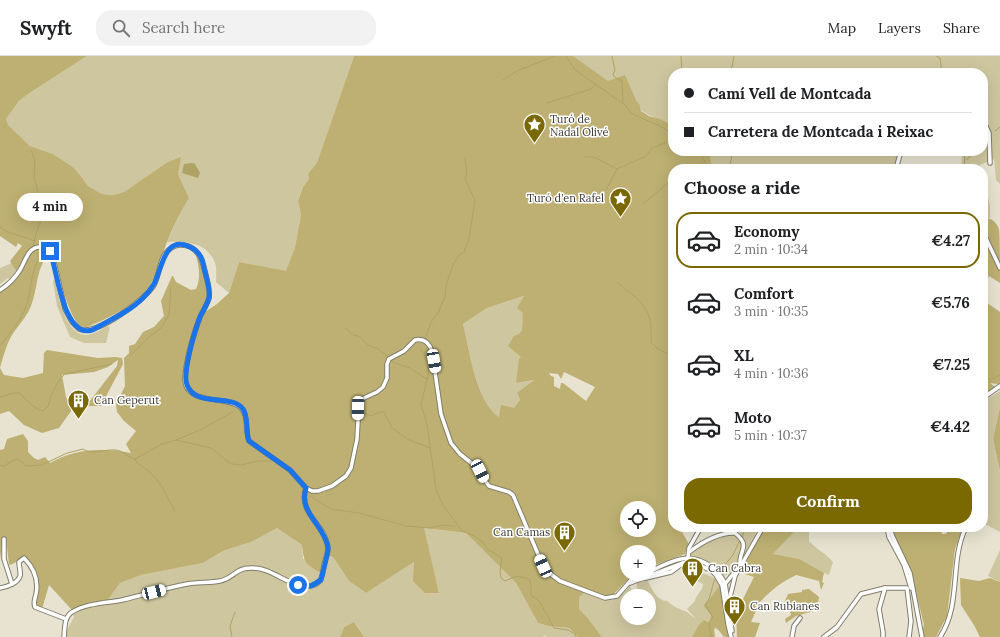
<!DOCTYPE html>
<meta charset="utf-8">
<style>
body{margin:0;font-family:Lora,serif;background:#f2f2f2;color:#202124;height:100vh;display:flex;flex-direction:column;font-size:15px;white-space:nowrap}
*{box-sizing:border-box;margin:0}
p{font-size:13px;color:#757577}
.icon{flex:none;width:22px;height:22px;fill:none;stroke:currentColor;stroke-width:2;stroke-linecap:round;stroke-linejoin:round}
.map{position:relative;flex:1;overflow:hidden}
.panel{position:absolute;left:668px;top:108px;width:320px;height:368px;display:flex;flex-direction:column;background:#fff;border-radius:16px;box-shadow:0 4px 16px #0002}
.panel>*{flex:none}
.hud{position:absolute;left:668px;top:12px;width:320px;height:88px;border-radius:16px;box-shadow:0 4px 16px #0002;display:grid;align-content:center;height:88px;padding:0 16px;background:#fff}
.fabs{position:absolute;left:620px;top:445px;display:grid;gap:8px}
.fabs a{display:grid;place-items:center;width:36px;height:36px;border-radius:50%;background:#fff;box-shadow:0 4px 16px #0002;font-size:20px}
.end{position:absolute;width:18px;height:18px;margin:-9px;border:5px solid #1a73e8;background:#fff;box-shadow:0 0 0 2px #fff}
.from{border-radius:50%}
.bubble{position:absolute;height:28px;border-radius:14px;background:#fff;box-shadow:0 4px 16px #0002;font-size:13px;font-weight:700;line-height:28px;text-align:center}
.car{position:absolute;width:12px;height:24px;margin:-12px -6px;border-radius:5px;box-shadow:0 0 3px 1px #0007;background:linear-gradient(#fff 24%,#345 0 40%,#fff 0 76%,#345 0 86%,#fff 0)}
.hud b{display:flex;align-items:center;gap:14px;height:38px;font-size:15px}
.hud b+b{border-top:1px solid #e0e0e0}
.hud i{width:10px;height:10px;background:#202124}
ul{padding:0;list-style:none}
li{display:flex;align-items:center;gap:12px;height:56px;margin:0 8px 6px;padding:0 8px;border:2px solid transparent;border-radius:16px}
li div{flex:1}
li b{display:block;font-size:15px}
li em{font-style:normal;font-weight:700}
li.selected{border-color:#7a6900}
li>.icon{width:36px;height:36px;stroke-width:1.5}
h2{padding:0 16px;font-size:18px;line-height:48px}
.cta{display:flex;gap:8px;margin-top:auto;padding:8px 16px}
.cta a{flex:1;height:46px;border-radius:16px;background:#7a6900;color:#fff;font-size:16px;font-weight:700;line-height:46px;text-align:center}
header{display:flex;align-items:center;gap:24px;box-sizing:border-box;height:56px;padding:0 20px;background:#fff;border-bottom:1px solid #e0e0e0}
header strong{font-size:19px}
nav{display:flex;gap:22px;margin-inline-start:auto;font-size:14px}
.search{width:280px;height:36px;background:#f2f2f2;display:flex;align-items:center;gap:10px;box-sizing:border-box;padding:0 14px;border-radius:16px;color:#757577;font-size:15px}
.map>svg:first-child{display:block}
.green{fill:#cec69f}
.forest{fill:#bdb072;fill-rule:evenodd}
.water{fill:#afa265}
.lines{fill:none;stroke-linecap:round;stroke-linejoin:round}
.stream{stroke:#afa265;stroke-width:1}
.minor-casing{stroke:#817e6d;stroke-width:5.5}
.minor{stroke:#fff;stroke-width:3.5}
.route{stroke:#1a73e8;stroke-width:5}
.labels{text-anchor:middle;stroke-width:3;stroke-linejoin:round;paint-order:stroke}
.poi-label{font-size:11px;fill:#3c3a33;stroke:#fff;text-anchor:start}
</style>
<header>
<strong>Swyft</strong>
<div class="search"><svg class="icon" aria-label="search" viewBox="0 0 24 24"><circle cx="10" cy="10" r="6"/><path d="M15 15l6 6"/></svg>Search here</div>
<nav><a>Map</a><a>Layers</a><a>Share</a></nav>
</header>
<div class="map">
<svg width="1000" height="581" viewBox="0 0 1000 581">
<rect width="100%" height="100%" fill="#e7e3d0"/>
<g class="green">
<path d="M87 0H354L317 108 308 118 309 123 303 131 298 145 301 159 295 191 286 216 239 206 229 237 216 226C216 220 217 212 215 207 207 186 186 185 167 186L176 166 189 142 178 118 166 107 124 136 113 139 102 138 88 130 81 120 73 111 53 98 30 90 7 69 6 63 19 45 31 36Z"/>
<path d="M573 0H1000V128L996 124 994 103 980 109 981 113H961L962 95H983V17H673V70L671 71C662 64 651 61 641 54L640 49 636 44 589 13Z"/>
<polygon points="710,95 899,95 893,113 717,113 711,107"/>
<polygon points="983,121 990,149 990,162 983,162"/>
<polygon points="12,207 16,215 9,223 8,222 0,228 0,212"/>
<path d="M55 223C58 239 65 280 87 279 94 278 101 274 107 270L110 271 106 287H84L70 281 57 250 53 225Z"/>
<path d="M525 240 522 274 519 278 521 301 517 327 534 324 517 338 520 344 514 352 499 361C475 344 470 295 463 268L487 252Z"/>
<polygon points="1000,335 1000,351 993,383 1000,415 1000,476 983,467 983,348 987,343"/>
<polygon points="743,471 759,471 742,503 746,489 739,478 742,475"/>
<path d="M789 471H812L809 477V485C817 494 826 497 833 506L829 519 773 498 797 473Z"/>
<polygon points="277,472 302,489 303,503 325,498 333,501 349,525 366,537 414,506 439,537 423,472 466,477 516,527 538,567 548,570 569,572 578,581 546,581 545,579 543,581 364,581 354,566 344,571 340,581 66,581 66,576 74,561 72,554 108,544 120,527 141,519 203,507 223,495 251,486"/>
<path d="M731 478 739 481 743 491C739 501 735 517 723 520L709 507 690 500C694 490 721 481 731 478Z"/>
<polygon points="1000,494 1000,526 988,520"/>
<path d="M698 516C707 519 716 520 720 529L719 574 698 570 692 581H602L587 561 579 553V542L584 536C607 545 612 551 630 530L633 540H627V562H649V540H637V525L647 523C651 532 657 545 667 545L675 551 687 556 696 563 687 553 695 545C696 538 703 535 703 528L695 524Z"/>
</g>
<g class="forest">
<path d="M0 0H87L31 36 19 45 6 63 8 69 30 90 53 98 73 111 81 120 88 130 102 138 113 139 124 136 166 107 181 101 178 118 189 142C181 156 173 170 167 186 160 204 157 224 143 238 128 254 105 263 85 272L79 270C68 255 64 236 59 219 56 209 56 201 51 192 27 183 27 199 16 215L10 205 22 190 18 187 16 191 0 180Z"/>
<path d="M354 0H573L608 25 625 19 636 44 640 49 641 55 649 60 660 63 673 70V95H710L711 107 717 113H673V471H679L689 488 685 498 649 511V496H627V518H635L631 520 611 541H607L587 533 579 542V553L587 561 602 581H578L569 572 548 570 538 567 516 527 466 477 424 472 439 537H425L413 525 414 506 366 537 349 525 333 501 326 499 321 517C306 508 304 508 302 489L277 472 251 486 223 495 203 507 141 519 120 527 108 544 72 554 49 529 42 553 36 548C41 526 40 518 26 501 18 501 17 508 9 509L6 482 3 481 0 503V394L4 393 7 383 23 378 28 385V396L34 402 38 404 45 401 50 407C76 392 103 392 131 397L126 388 136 375 124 365 117 356 116 349 119 342 125 330 124 302 129 297V290L135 288 143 276 154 271 164 260 161 245 172 220H173L176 226 191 234 196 233C201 223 199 210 196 199L201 204 207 238 205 256 217 248 229 237 239 206 286 215 295 191 301 159 298 145 303 131 309 123 308 118 317 107ZM524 240 517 252 523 257 522 274 519 278 514 280 508 290 521 301 519 303 516 327 534 324 517 337 520 344 514 352 501 349 499 361C475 344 470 295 463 268L487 252ZM564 316 595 331 586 345 563 327H561L560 333 554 330V321L551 320 549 317 558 318 561 323ZM627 452H649V474H627Z"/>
<path d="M983 162C991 162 996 165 999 173 1000 181 1000 217 1000 227L989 220 983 236Z"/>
<path d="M42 192 47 194 50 198C36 210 38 231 32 247 28 260 19 268 12 279 7 287 4 299 1 308L0 312 4 319 23 322 43 317 44 297 47 294 98 302 115 301 122 302 123 308 101 350H86L117 310 118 304 108 311 94 316 62 319 66 341 71 350V355L59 372 42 377 24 369 9 355 0 358V236C10 230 18 221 24 211 27 207 27 201 30 197 33 194 38 193 42 192Z"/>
<polygon points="983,244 1000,256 1000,327 998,328 990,327 995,331 983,339"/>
<polygon points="1000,351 1000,415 993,383"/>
<path d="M765 471 798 472 773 498 799 503 824 517 822 526 824 527 821 534 819 525 796 519C779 527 765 539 753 554L756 555 751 566 760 567 755 581H737L736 557 754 521 739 516Z"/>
<polygon points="891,471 940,471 942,478 946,478 950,471 963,471 955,493 947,560 936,581 924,581 923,573 924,569 915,532"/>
<polygon points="960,522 979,525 990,522 1000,526 1000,581 980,581 974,569 961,549"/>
<path d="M720 528 729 581H724L716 571 714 572 715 581H692L698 570 704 564 710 567 711 559 704 550C709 542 716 537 720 528Z"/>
<polygon points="809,533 819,541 817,554 796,560 786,567 785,563 791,559 788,549 784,547 788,538 802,536 802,534"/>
<polygon points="354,566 364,581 340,581 344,571"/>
</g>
<polygon class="water" points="192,107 195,108 200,117 198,122 182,117 184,108"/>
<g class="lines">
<g class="stream">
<polyline points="566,0 575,14 625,49 632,58 660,70 673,78"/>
<polyline points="612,0 615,14 613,19 617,23 622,25 623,47"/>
<polyline points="681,0 682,17"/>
<polyline points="936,0 940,2 942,17"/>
<polyline points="726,17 732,11 734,0"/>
<polyline points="503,24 517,15 555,0"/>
<polyline points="547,47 591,33 596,28"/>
<polyline points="995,75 1000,71"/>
<path d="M31 94 35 104 34 121 37 132 38 151 44 155C42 164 33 182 34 189"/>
<polyline points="699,95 709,113"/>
<polyline points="585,101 594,101 617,113"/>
<polyline points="966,104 976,95"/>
<polyline points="688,113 689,111 701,110 704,106"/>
<polyline points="729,113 733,95"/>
<polyline points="964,113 965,95"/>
<polyline points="606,134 617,113 646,100 652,92 673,84"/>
<polyline points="644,147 673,123"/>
<path d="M0 171C10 179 22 179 34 185"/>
<path d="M617 226C642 247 653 250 651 286L657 292 673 301"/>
<polyline points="345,272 353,279 359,280 369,290 377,292 387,300"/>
<polyline points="426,281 431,266 438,257 445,241 446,229 454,207 459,199 464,196 469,183 475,144 465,123 467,116 465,102"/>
<path d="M0 290C8 279 20 266 25 253 32 236 30 218 39 202L37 196"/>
<polyline points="421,293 429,310 428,319 421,349 427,368 436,434 443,449 462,475 472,479 483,486 487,493 502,502 500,515 501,522 505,525 517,520 529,523 531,529 531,539 540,546 554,572 568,574 575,578 576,581"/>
<polyline points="983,297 987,304 985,319 991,325"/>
<polyline points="130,300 149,281 161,272 169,259 171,230"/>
<polyline points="392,306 410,312 427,323"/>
<polyline points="994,322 1000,319"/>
<path d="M0 341 14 337H20C27 345 32 351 42 355L48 351C50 340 57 325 65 318L112 308"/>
<polyline points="363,357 372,360 379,356 384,356 392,372 409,384 430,392"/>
<polyline points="176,384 200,374 233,356"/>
<path d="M135 403 137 407C160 421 162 432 175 455"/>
<path d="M0 409 4 410 14 404 18 403 26 410 42 409 67 397 83 393C90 399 106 393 115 394 123 394 128 402 135 403L162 388 176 384 211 392 231 408 242 409 257 405H271"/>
<polyline points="310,440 331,453 359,457 406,470 430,472 443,469 455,470"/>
<polyline points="742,482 745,471"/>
<polyline points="719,516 733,499 740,484"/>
<polyline points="232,581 230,570 235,556"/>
<path d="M711 581 709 566 713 561 705 549C712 541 711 530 716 521"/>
</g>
<defs>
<g id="minor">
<polyline points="983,64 989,77 990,107"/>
<polyline points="896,113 901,95"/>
<polyline points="983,176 1000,212"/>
<path d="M0 234C8 229 15 222 20 214 27 202 28 189 45 191L50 195 53 202 65 253 72 266 79 273C95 281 145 244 154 229 159 220 159 207 165 198 169 193 174 189 180 189 200 188 204 209 207 224 208 229 210 236 209 242 207 249 203 254 200 261 193 280 186 302 185 323 185 350 227 339 240 351 249 358 245 375 249 385L290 414 306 432 312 435H318L332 430 346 420 351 412 357 383 359 347 364 342 377 336 383 331 387 322V308L389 303 404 295 415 284C424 282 429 287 432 295L441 358 451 387 460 398 474 409 489 430 509 436 513 439 543 510 552 519 560 525 605 542 617 540 632 523 644 518"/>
<polyline points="983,342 1000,330"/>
<polyline points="887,471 889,481 904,509 911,532"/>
<polyline points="890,471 892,479 910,517 922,581"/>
<polyline points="4,483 4,503 12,528"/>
<path d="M689 496C701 487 719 476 735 477 752 491 738 494 740 510"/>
<polyline points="688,502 689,492 701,471"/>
<path d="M649 516C659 511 670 505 681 503 699 499 717 512 725 527L732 575"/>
<polyline points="646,522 671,516 683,507"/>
<polyline points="630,527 683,507 695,508 711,514 716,519 722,529 728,568 731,581"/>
<polyline points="725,528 737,513"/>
<path d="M0 532C7 531 18 527 20 520 21 516 19 511 19 506L24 502C34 512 39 523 36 538 35 543 33 546 35 551L66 563"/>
<polyline points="729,545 735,520 763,471"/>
<path d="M64 581C65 572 64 561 72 556 87 547 106 547 122 544 144 539 165 532 187 528 198 526 209 527 220 525 232 523 236 512 250 512 270 511 283 526 301 530 307 531 317 530 320 524 323 520 323 514 324 509 325 504 328 498 328 492 326 468 297 458 306 432"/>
<polyline points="792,581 794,570 800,562"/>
<polyline points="824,581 837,571 861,538 885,532 907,532 911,565 909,581"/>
<polyline points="883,581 883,576 879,553 885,532"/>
<path d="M940 581C962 548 949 506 966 471"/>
</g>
</defs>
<use href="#minor" class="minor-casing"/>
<use href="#minor" class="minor"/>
</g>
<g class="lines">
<path class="route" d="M50 195C57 213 63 283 92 274 108 265 129 256 143 242 147 238 151 233 154 228 162 214 164 178 190 191 199 195 203 203 204 212 206 221 211 233 209 242 207 249 203 255 200 261 195 274 182 317 187 329 196 352 231 337 243 353 249 362 245 376 249 385L290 414 306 432C298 456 324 469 328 491 329 494 322 519 321 524L311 530 298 529"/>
</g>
<defs>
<symbol id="sight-pin" viewBox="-11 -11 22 30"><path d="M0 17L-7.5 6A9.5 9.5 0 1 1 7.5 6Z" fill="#7a6900" stroke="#fff"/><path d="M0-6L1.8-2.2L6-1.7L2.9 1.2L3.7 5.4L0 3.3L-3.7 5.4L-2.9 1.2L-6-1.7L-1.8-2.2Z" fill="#fff"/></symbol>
<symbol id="building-pin" viewBox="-11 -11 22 30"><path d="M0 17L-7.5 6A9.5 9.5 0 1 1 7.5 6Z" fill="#7a6900" stroke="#fff"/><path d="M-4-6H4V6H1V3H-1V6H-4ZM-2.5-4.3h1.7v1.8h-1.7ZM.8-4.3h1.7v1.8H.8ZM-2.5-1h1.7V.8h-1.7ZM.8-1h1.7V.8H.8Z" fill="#fff"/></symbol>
</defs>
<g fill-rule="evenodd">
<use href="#sight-pin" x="522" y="56" width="25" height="34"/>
<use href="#sight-pin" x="608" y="130" width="25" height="34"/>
<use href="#building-pin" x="66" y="332" width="25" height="34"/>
<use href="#building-pin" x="552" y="464" width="25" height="34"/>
<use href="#building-pin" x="680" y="500" width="25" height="34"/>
<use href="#building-pin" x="722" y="538" width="25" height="34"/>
</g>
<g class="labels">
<g class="poi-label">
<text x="550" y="67">Turó de<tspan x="550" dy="13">Nadal Olivé</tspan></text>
<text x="604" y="146" text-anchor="end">Turó d'en Rafel</text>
<text x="94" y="348">Can Geperut</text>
<text x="550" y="480" text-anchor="end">Can Camas</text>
<text x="708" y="516">Can Cabra</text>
<text x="750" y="554">Can Rubianes</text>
</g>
</g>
</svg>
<div class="fabs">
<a><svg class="icon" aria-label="locate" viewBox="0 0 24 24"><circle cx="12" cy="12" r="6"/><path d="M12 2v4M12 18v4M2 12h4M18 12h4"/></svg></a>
<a>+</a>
<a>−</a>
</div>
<i class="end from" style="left:298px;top:529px"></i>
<i class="end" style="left:50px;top:195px"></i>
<div class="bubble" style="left:17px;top:137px;width:66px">4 min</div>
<i class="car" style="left:434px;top:305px;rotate:170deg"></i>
<i class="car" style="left:358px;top:352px;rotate:181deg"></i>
<i class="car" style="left:480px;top:415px;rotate:153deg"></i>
<i class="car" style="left:543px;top:510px;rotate:336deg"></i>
<i class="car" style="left:154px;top:536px;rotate:76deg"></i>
<div class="hud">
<b><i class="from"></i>Camí Vell de Montcada</b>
<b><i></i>Carretera de Montcada i Reixac</b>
</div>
<section class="panel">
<h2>Choose a ride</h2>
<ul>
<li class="selected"><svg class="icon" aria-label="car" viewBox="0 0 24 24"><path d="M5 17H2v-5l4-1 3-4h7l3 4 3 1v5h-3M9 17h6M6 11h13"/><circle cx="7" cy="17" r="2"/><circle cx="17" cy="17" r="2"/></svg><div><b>Economy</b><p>2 min · 10:34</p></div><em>€4.27</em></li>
<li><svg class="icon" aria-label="car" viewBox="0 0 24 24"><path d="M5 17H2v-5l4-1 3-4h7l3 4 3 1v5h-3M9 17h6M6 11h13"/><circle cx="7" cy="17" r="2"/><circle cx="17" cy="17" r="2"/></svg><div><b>Comfort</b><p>3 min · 10:35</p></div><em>€5.76</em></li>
<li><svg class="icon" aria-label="car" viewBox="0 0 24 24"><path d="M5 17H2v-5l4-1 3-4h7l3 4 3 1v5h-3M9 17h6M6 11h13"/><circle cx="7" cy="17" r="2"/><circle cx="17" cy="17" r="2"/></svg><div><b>XL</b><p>4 min · 10:36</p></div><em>€7.25</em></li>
<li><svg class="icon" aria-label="car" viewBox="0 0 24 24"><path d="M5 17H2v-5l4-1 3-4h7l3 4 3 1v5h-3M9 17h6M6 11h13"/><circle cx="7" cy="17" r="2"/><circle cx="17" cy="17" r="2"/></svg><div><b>Moto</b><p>5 min · 10:37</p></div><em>€4.42</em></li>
</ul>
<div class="cta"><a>Confirm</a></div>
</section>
</div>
